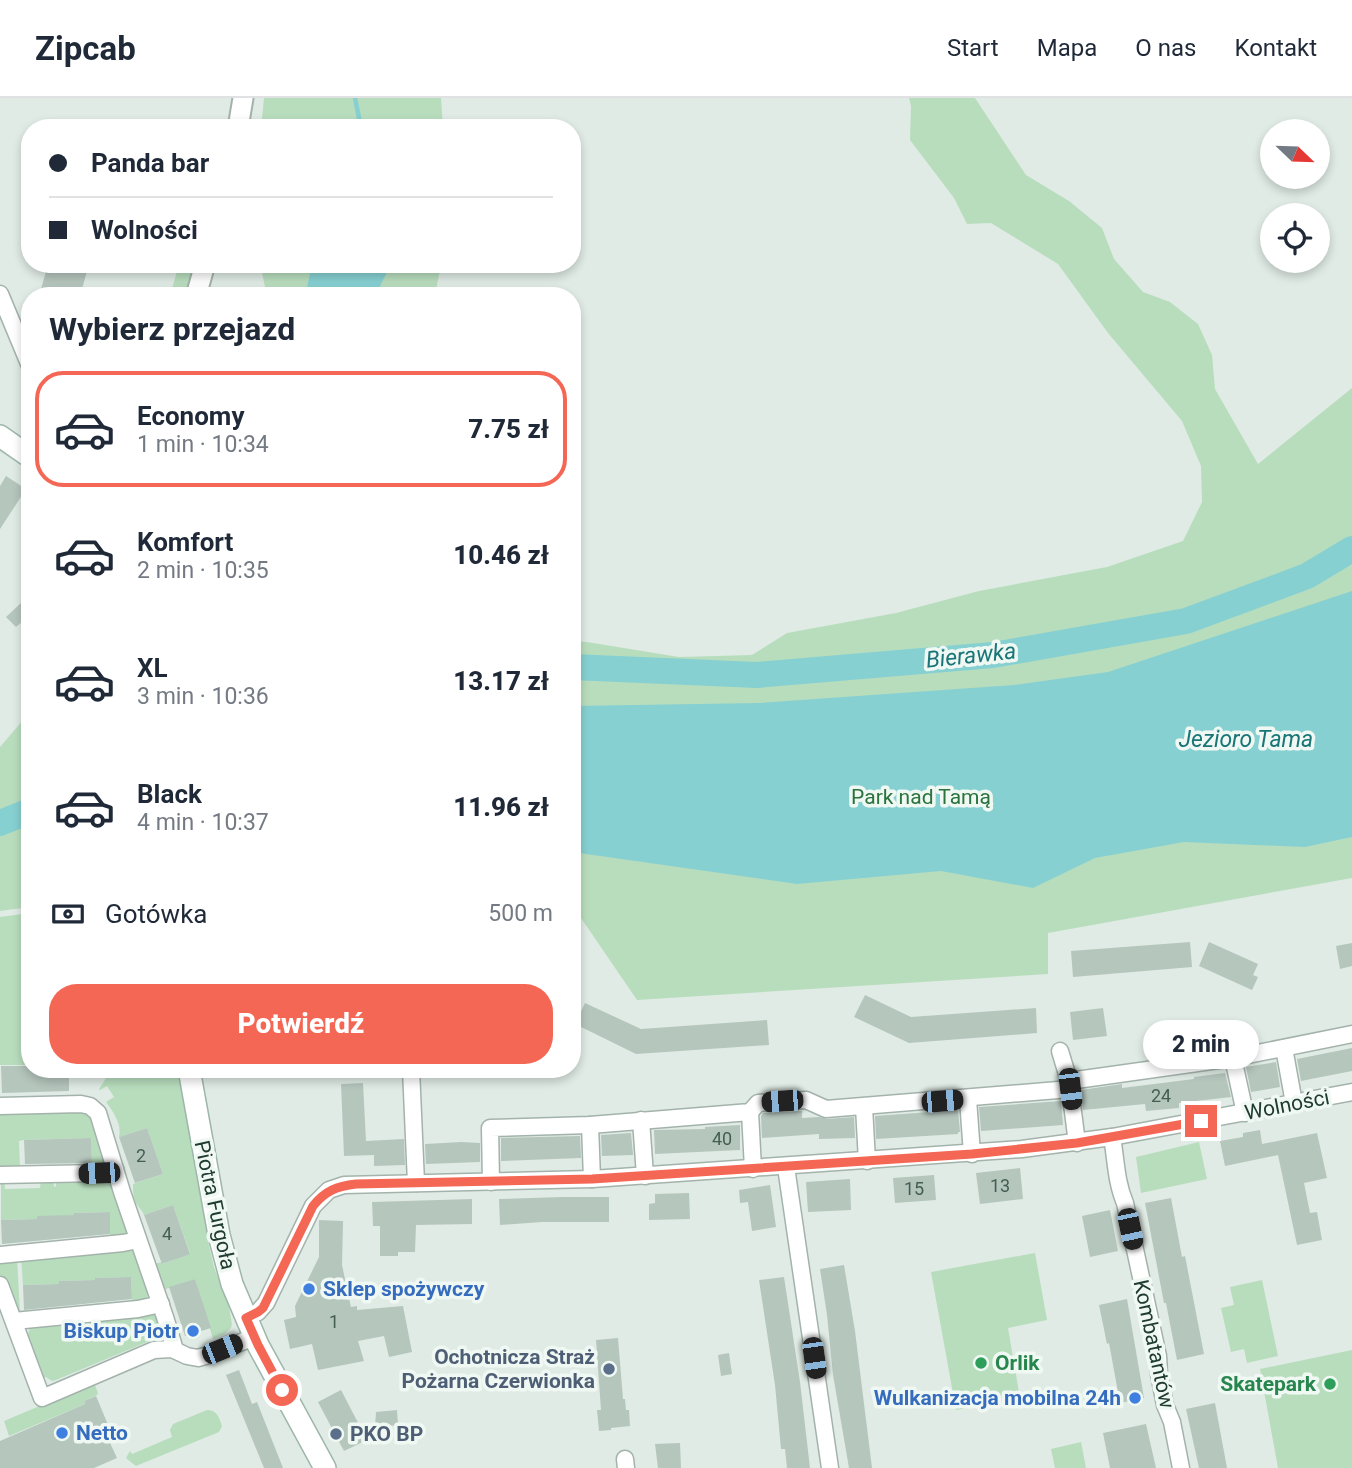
<!DOCTYPE html>
<html lang="pl">
<meta charset="utf-8">
<style>
body{margin:0;font-family:Roboto,sans-serif;background:#f2f2f3;color:#1f2937;height:100vh;display:flex;flex-direction:column;font-size:26px;white-space:nowrap}
*{box-sizing:border-box;margin:0}
p{font-size:23px;color:#747a83}
.icon{flex:none;width:38px;height:38px;fill:none;stroke:currentColor;stroke-width:2;stroke-linecap:round;stroke-linejoin:round}
.map{position:relative;flex:1;overflow:hidden}
.sheet{position:absolute;left:21px;top:189px;width:560px;height:791px;display:flex;flex-direction:column;background:#fff;border-radius:28px;box-shadow:0 4px 10px #0003}
.sheet>*{flex:none}
.top-card{position:absolute;left:21px;top:21px;width:560px;height:154px;border-radius:28px;box-shadow:0 4px 10px #0003;display:grid;align-content:center;height:154px;padding:0 28px;background:#fff}
.needle{width:46px;rotate:113deg}
.buttons{position:absolute;left:1260px;top:21px;display:grid;gap:14px}
.buttons a{display:grid;place-items:center;width:70px;height:70px;border-radius:50%;background:#fff;box-shadow:0 4px 10px #0003;font-size:35px}
.end{position:absolute;width:32px;height:32px;margin:-16px;border:9px solid #f46755;background:#fff;box-shadow:0 0 0 4px #fff}
.from{border-radius:50%}
.bubble{position:absolute;height:49px;border-radius:24px;background:#fff;box-shadow:0 4px 10px #0003;font-size:23px;font-weight:800;line-height:49px;text-align:center}
.car{position:absolute;width:21px;height:42px;margin:-21px -10px;border-radius:9px;box-shadow:0 0 5px 2px #0007;background:linear-gradient(#222 24%,#8ab4d8 0 40%,#222 0 76%,#8ab4d8 0 86%,#222 0)}
.top-card b{display:flex;align-items:center;gap:24px;height:66px;font-size:26px}
.top-card b+b{border-top:2px solid #e0e1e3}
.top-card i{width:18px;height:18px;background:#1f2937}
ul{padding:0;list-style:none}
li{display:flex;align-items:center;gap:21px;height:116px;margin:0 14px 10px;padding:0 14px;border:4px solid transparent;border-radius:28px}
li div{flex:1}
li b{display:block;font-size:26px}
li em{font-style:normal;font-weight:800}
li.active{border-color:#f46755}
li>.icon{width:63px;height:63px;stroke-width:1.5}
h2{padding:0 28px;font-size:32px;line-height:84px}
.pay{display:flex;align-items:center;gap:18px;height:77px;padding:0 28px;font-size:26px}
.pay p{margin-inline-start:auto}
.action{display:flex;gap:14px;margin-top:auto;padding:14px 28px}
.action a{flex:1;height:80px;border-radius:28px;background:#f46755;color:#fff;font-size:28px;font-weight:800;line-height:80px;text-align:center}
header{display:flex;align-items:center;gap:42px;box-sizing:border-box;height:98px;padding:0 35px;background:#fff;border-bottom:2px solid #e0e1e3}
header strong{font-size:33px}
nav{display:flex;gap:38px;margin-inline-start:auto;font-size:24px}
.map>svg:first-child{display:block}
.green{fill:#b8ddbd}
.water{fill:#87d0d2}
.lines{fill:none;stroke-linecap:round;stroke-linejoin:round}
.stream{stroke:#87d0d2;stroke-width:4.5}
.river{stroke:#87d0d2;stroke-width:26}
.building{fill:#b5c6bd}
.minor-casing{stroke:#a3b3ab;stroke-width:19}
.tertiary-casing{stroke:#a3b3ab;stroke-width:23}
.secondary-casing{stroke:#9eb7ab;stroke-width:24}
.minor{stroke:#fff;stroke-width:16}
.tertiary{stroke:#fff;stroke-width:19}
.secondary{stroke:#fff;stroke-width:21}
.route{stroke:#f46755;stroke-width:9}
.shop-dot{fill:#3f7fe0;stroke:#f0f8f3;stroke-width:2.5}
.leisure-dot{fill:#2e9e5b;stroke:#f0f8f3;stroke-width:2.5}
.service-dot{fill:#5c6f8a;stroke:#f0f8f3;stroke-width:2.5}
.labels{text-anchor:middle;stroke-width:7;stroke-linejoin:round;paint-order:stroke}
.number-label{font-size:18px;fill:#455e54}
.park-label{font-size:21px;fill:#2a733d;stroke:#f0f8f3}
.street-label{font-size:21px;fill:#203c31;stroke:#f0f8f3}
.shop-label{font-size:21px;font-weight:bold;fill:#366cbe;stroke:#f0f8f3;text-anchor:start}
.service-label{font-size:21px;font-weight:bold;fill:#4e5e75;stroke:#f0f8f3;text-anchor:end}
.leisure-label{font-size:21px;font-weight:bold;fill:#27864d;stroke:#f0f8f3;text-anchor:start}
.water-label{font-size:23px;font-style:italic;fill:#1a7578;stroke:#f0f8f3}
</style>
<header>
<strong>Zipcab</strong>
<nav><a>Start</a><a>Mapa</a><a>O nas</a><a>Kontakt</a></nav>
</header>
<div class="map">
<svg width="1352" height="1370" viewBox="0 0 1352 1370">
<rect width="100%" height="100%" fill="#e0ebe5"/>
<g class="green">
<polygon points="264,0 441,0 443,30 261,30"/>
<polygon points="909,0 975,0 1026,77 1069,103 1102,130 1114,161 1143,194 1170,204 1198,226 1212,257 1215,291 1258,366 1352,290 1352,780 1048,835 1048,876 637,902 581,820 572,820 572,543 587,544 679,559 752,557 787,535 896,515 979,493 1107,469 1183,443 1202,404 1201,368 1182,323 1108,235 1058,166 991,125 967,126 954,100 910,42 911,8"/>
<polygon points="179,166 197,166 188,198 170,198"/>
<polygon points="260,166 312,166 305,198 267,198"/>
<polygon points="391,166 441,166 435,198 375,198 383,180"/>
<polygon points="30,614 30,705 0,717 0,649"/>
<polygon points="30,720 30,809 0,813 0,733"/>
<polygon points="30,815 30,967 0,967 0,819"/>
<path d="M112 971H178L209 1148 214 1169 229 1209 232 1226 231 1230 224 1236 213 1241 195 1181 163 1192 155 1166 161 1164 163 1166 190 1155 173 1107 144 1117C142 1112 139 1110 136 1105 133 1099 133 1092 133 1086L163 1076 147 1030 119 1039C122 1026 114 1015 106 1004L114 999 107 988 100 992 99 991Z"/>
<polygon points="89,1013 108,1062 105,1066 92,1067 91,1040 24,1042 19,1043 20,1070 0,1070 0,1014"/>
<polygon points="1199,1044 1207,1081 1141,1095 1136,1059"/>
<polygon points="107,1079 112,1082 128,1133 126,1138 110,1139 109,1114 74,1115 74,1117 37,1121 1,1122 1,1081 4,1081 5,1091 40,1090 41,1080 53,1080 54,1089 56,1088 56,1080"/>
<path d="M128 1149C142 1157 144 1181 148 1195L147 1200 143 1203H132L131 1179 96 1180 95 1182 59 1183V1186L23 1187 21 1158Z"/>
<polygon points="1035,1155 1047,1222 1008,1230 1020,1300 956,1312 931,1174"/>
<polygon points="17,1159 20,1216 9,1190 0,1177 0,1165 2,1162"/>
<polygon points="1262,1182 1278,1258 1247,1265 1244,1251 1231,1254 1221,1210 1234,1207 1230,1189"/>
<path d="M154 1216C164 1227 163 1241 148 1247L147 1244 56 1282 52 1283 46 1279 42 1281 27 1238 31 1227Z"/>
<polygon points="1352,1252 1352,1370 1278,1370 1260,1271"/>
<polygon points="94,1285 98,1295 97,1297 84,1303 85,1306 9,1338 4,1323"/>
<path d="M207 1312C217 1312 219 1319 222 1328L219 1334 136 1368 126 1360 130 1353 132 1356 172 1339 170 1332 173 1326Z"/>
<polygon points="1081,1344 1086,1370 1055,1370 1051,1351"/>
</g>
<g class="water">
<polygon points="312,166 324,166 331,177 337,166 391,166 375,198 305,198"/>
<polygon points="1352,493 1352,739 1305,749 1184,744 1095,760 1033,790 941,773 797,786 572,754 572,608 759,605 1014,587 1108,574"/>
</g>
<g class="lines">
<g class="stream">
<polyline points="355,0 361,30"/>
<polyline points="331,177 334,166"/>
</g>
<g class="river">
<polyline points="572,569 757,577 993,557 1186,523 1307,478 1352,451"/>
<polyline points="0,725 30,713"/>
</g>
</g>
<g class="building">
<polygon points="48,166 89,166 80,198 39,198"/>
<polygon points="6,378 26,391 0,431 0,388"/>
<polygon points="21,505 30,517 16,529 6,519"/>
<polygon points="1190,844 1192,869 1073,879 1071,853"/>
<polygon points="1209,844 1258,866 1253,877 1258,879 1252,892 1199,868"/>
<polygon points="1352,845 1352,868 1340,871 1336,848"/>
<polygon points="865,897 911,919 1036,910 1037,935 909,945 854,919"/>
<polygon points="585,905 641,931 767,922 769,947 636,956 575,926"/>
<polygon points="1103,910 1107,938 1073,942 1070,914"/>
<polygon points="1352,950 1352,973 1301,983 1297,961"/>
<polygon points="1276,964 1280,989 1251,994 1246,969"/>
<polygon points="1,968 30,968 30,971 69,971 69,993 2,995"/>
<polygon points="1225,975 1231,999 1179,1005 1179,1010 1146,1013 1145,1006 1083,1012 1081,992 1122,986 1122,990 1194,981 1194,979"/>
<polygon points="363,985 366,1043 404,1041 405,1067 374,1068 374,1057 344,1058 341,986"/>
<polygon points="1061,1003 1063,1027 981,1033 979,1009"/>
<polygon points="958,1012 960,1034 958,1034 958,1036 876,1041 875,1018"/>
<polygon points="802,1013 802,1020 819,1019 827,1021 854,1019 855,1040 819,1041 819,1036 762,1040 761,1018 763,1015"/>
<polygon points="740,1027 740,1052 655,1056 654,1032 705,1031 705,1029"/>
<polygon points="147,1030 163,1076 135,1085 119,1039"/>
<polygon points="1260,1032 1262,1046 1317,1035 1327,1080 1304,1085 1310,1115 1317,1114 1322,1142 1297,1147 1278,1057 1225,1068 1220,1043 1243,1039 1243,1035"/>
<polygon points="631,1035 633,1057 602,1058 601,1037"/>
<polygon points="580,1038 581,1060 501,1063 501,1040"/>
<polygon points="91,1040 92,1065 25,1066 24,1042"/>
<polygon points="461,1044 480,1045 480,1064 426,1066 425,1046"/>
<polygon points="1020,1070 1023,1101 980,1106 976,1075"/>
<polygon points="934,1077 936,1102 895,1105 893,1080"/>
<polygon points="850,1081 851,1112 808,1114 806,1084"/>
<polygon points="770,1087 776,1129 752,1133 748,1104 740,1105 739,1092"/>
<polygon points="689,1095 690,1121 649,1122 649,1106 655,1105 655,1096"/>
<polygon points="562,1099 609,1099 609,1124 542,1124 500,1127 499,1101"/>
<polygon points="1171,1100 1182,1159 1185,1158 1204,1256 1177,1262 1166,1205 1164,1205 1145,1105"/>
<polygon points="472,1101 472,1126 416,1127 415,1154 398,1154 398,1158 380,1158 380,1128 373,1128 372,1104"/>
<polygon points="173,1107 190,1156 162,1166 144,1117"/>
<polygon points="1110,1112 1118,1153 1090,1159 1082,1118"/>
<polygon points="110,1114 110,1136 2,1146 1,1122 37,1121 37,1118 74,1117 74,1115"/>
<polygon points="319,1122 343,1123 342,1167 351,1209 357,1208 357,1212 403,1208 412,1254 389,1259 384,1238 358,1243 364,1263 318,1272 312,1246 290,1251 284,1222 296,1219 295,1208 319,1159"/>
<polygon points="844,1167 855,1233 872,1370 849,1370 833,1277 827,1217 820,1171"/>
<polygon points="131,1179 132,1201 24,1212 23,1187 59,1186 59,1183 95,1182 95,1180"/>
<polygon points="784,1179 800,1284 810,1370 787,1370 785,1351 781,1351 775,1287 759,1182"/>
<polygon points="195,1181 211,1230 185,1238 169,1189"/>
<polygon points="1127,1201 1144,1300 1120,1305 1109,1245 1107,1246 1099,1207"/>
<polygon points="618,1240 623,1301 625,1301 626,1312 629,1312 630,1328 611,1330 611,1332 599,1333 597,1312 601,1312 596,1242"/>
<polygon points="729,1255 732,1276 721,1278 718,1257"/>
<polygon points="239,1272 252,1306 257,1304 283,1370 264,1370 226,1277"/>
<polygon points="341,1292 367,1342 344,1353 318,1304"/>
<polygon points="96,1298 109,1329 104,1332 117,1360 94,1370 0,1370 0,1343 85,1306 84,1303"/>
<polygon points="1215,1305 1227,1370 1199,1370 1186,1311"/>
<polygon points="397,1312 398,1327 375,1329 376,1314"/>
<polygon points="1146,1326 1156,1370 1110,1370 1103,1335"/>
<polygon points="680,1345 681,1370 658,1370 655,1346"/>
</g>
<g class="lines">
<defs>
<g id="minor">
<polyline points="0,196 30,268"/>
<polyline points="1284,950 1294,1005"/>
<polyline points="1060,953 1069,983 1077,1045"/>
<polyline points="1233,960 1245,1015"/>
<polyline points="411,971 416,1085"/>
<polyline points="1069,983 1233,960 1352,936"/>
<polyline points="968,1001 972,1056"/>
<polyline points="0,1008 81,1006 90,1008 98,1015 122,1094 165,1219 175,1252"/>
<polyline points="864,1009 867,1063"/>
<polyline points="750,1014 753,1071"/>
<polyline points="641,1022 645,1078"/>
<polyline points="590,1027 592,1081"/>
<path d="M1112 1039C1116 1062 1116 1084 1125 1105L1158 1258 1159 1276 1165 1307 1172 1324 1181 1370"/>
<polyline points="786,1069 830,1370"/>
<polyline points="0,1077 99,1075 115,1071"/>
<polyline points="491,1084 490,1030 590,1027 750,1014 758,1005 806,1002 826,1011 1070,991"/>
<polyline points="0,1157 123,1145 138,1142"/>
<polyline points="0,1187 42,1300 154,1252 172,1251 187,1258 198,1260 212,1256 254,1239"/>
<polyline points="246,1220 258,1214 266,1205 313,1108 329,1092 344,1087 592,1081 1022,1051 1112,1039 1352,994"/>
<polyline points="14,1223 138,1211 161,1206"/>
<polyline points="625,1361 626,1370"/>
</g>
<g id="tertiary">
<polyline points="238,30 243,0"/>
<polyline points="196,198 205,166"/>
</g>
<g id="secondary">
<polyline points="0,338 30,359"/>
<polyline points="189,971 219,1137 232,1186 258,1247 325,1370"/>
</g>
</defs>
<use href="#minor" class="minor-casing"/>
<use href="#tertiary" class="tertiary-casing"/>
<use href="#secondary" class="secondary-casing"/>
<use href="#minor" class="minor"/>
<use href="#tertiary" class="tertiary"/>
<use href="#secondary" class="secondary"/>
</g>
<g class="lines">
<path class="route" d="M282 1292 258 1247 246 1220 258 1214 263 1210 313 1108C325 1093 337 1088 356 1086L592 1081 972 1056 1077 1045 1201 1023"/>
</g>
<g class="shop-dot">
<circle cx="309" cy="1191" r="7"/>
<circle cx="193" cy="1233" r="7"/>
<circle cx="1135" cy="1300" r="7"/>
<circle cx="62" cy="1335" r="7"/>
</g>
<g class="leisure-dot">
<circle cx="981" cy="1265" r="7"/>
<circle cx="1330" cy="1286" r="7"/>
</g>
<g class="service-dot">
<circle cx="609" cy="1271" r="7"/>
<circle cx="336" cy="1336" r="7"/>
</g>
<g class="labels">
<g class="number-label">
<text x="1161" y="1004">24</text>
<text x="722" y="1047">40</text>
<text x="141" y="1064">2</text>
<text x="1000" y="1094">13</text>
<text x="914" y="1097">15</text>
<text x="167" y="1142">4</text>
<text x="334" y="1230">1</text>
</g>
<g class="park-label">
<text x="921" y="706">Park nad Tamą</text>
</g>
<g class="street-label">
<text transform="translate(1287 1007) rotate(-11)" y="7">Wolności</text>
<text transform="translate(215 1107) rotate(78)" y="7">Piotra Furgoła</text>
<text transform="translate(1154 1246) rotate(78)" y="7">Kombatantów</text>
</g>
<g class="shop-label">
<text x="323" y="1198">Sklep spożywczy</text>
<text x="179" y="1240" text-anchor="end">Biskup Piotr</text>
<text x="1121" y="1307" text-anchor="end">Wulkanizacja mobilna 24h</text>
<text x="76" y="1342">Netto</text>
</g>
<g class="service-label">
<text x="595" y="1266">Ochotnicza Straż<tspan x="595" dy="24">Pożarna Czerwionka</tspan></text>
<text x="350" y="1343" text-anchor="start">PKO BP</text>
</g>
<g class="leisure-label">
<text x="995" y="1272">Orlik</text>
<text x="1316" y="1293" text-anchor="end">Skatepark</text>
</g>
<g class="water-label">
<text transform="translate(971 557) rotate(-6)" y="8">Bierawka</text>
<text x="1246" y="649">Jezioro Tama</text>
</g>
</g>
</svg>
<div class="buttons">
<a><svg class="needle" viewBox="-14 -14 28 28"><path d="M0-13l5 13h-10z" fill="#e53935"/><path d="M0 13l5-13h-10z" fill="#747a83"/></svg></a>
<a><svg class="icon" aria-label="locate" viewBox="0 0 24 24"><circle cx="12" cy="12" r="6"/><path d="M12 2v4M12 18v4M2 12h4M18 12h4"/></svg></a>
</div>
<i class="end from" style="left:282px;top:1292px"></i>
<i class="end" style="left:1201px;top:1023px"></i>
<div class="bubble" style="left:1143px;top:922px;width:116px">2 min</div>
<i class="car" style="left:1070px;top:991px;rotate:173deg"></i>
<i class="car" style="left:782px;top:1003px;rotate:266deg"></i>
<i class="car" style="left:942px;top:1003px;rotate:85deg"></i>
<i class="car" style="left:99px;top:1075px;rotate:268deg"></i>
<i class="car" style="left:1130px;top:1131px;rotate:168deg"></i>
<i class="car" style="left:222px;top:1251px;rotate:68deg"></i>
<i class="car" style="left:814px;top:1260px;rotate:172deg"></i>
<div class="top-card">
<b><i class="from"></i>Panda bar</b>
<b><i></i>Wolności</b>
</div>
<section class="sheet">
<h2>Wybierz przejazd</h2>
<ul>
<li class="active"><svg class="icon" aria-label="car" viewBox="0 0 24 24"><path d="M5 17H2v-5l4-1 3-4h7l3 4 3 1v5h-3M9 17h6M6 11h13"/><circle cx="7" cy="17" r="2"/><circle cx="17" cy="17" r="2"/></svg><div><b>Economy</b><p>1 min · 10:34</p></div><em>7.75 zł</em></li>
<li><svg class="icon" aria-label="car" viewBox="0 0 24 24"><path d="M5 17H2v-5l4-1 3-4h7l3 4 3 1v5h-3M9 17h6M6 11h13"/><circle cx="7" cy="17" r="2"/><circle cx="17" cy="17" r="2"/></svg><div><b>Komfort</b><p>2 min · 10:35</p></div><em>10.46 zł</em></li>
<li><svg class="icon" aria-label="car" viewBox="0 0 24 24"><path d="M5 17H2v-5l4-1 3-4h7l3 4 3 1v5h-3M9 17h6M6 11h13"/><circle cx="7" cy="17" r="2"/><circle cx="17" cy="17" r="2"/></svg><div><b>XL</b><p>3 min · 10:36</p></div><em>13.17 zł</em></li>
<li><svg class="icon" aria-label="car" viewBox="0 0 24 24"><path d="M5 17H2v-5l4-1 3-4h7l3 4 3 1v5h-3M9 17h6M6 11h13"/><circle cx="7" cy="17" r="2"/><circle cx="17" cy="17" r="2"/></svg><div><b>Black</b><p>4 min · 10:37</p></div><em>11.96 zł</em></li>
</ul>
<div class="pay"><svg class="icon" aria-label="cash" viewBox="0 0 24 24"><path d="M3 7h18v10H3z"/><circle cx="12" cy="12" r="2"/></svg>Gotówka<p>500 m</p></div>
<div class="action"><a>Potwierdź</a></div>
</section>
</div>
